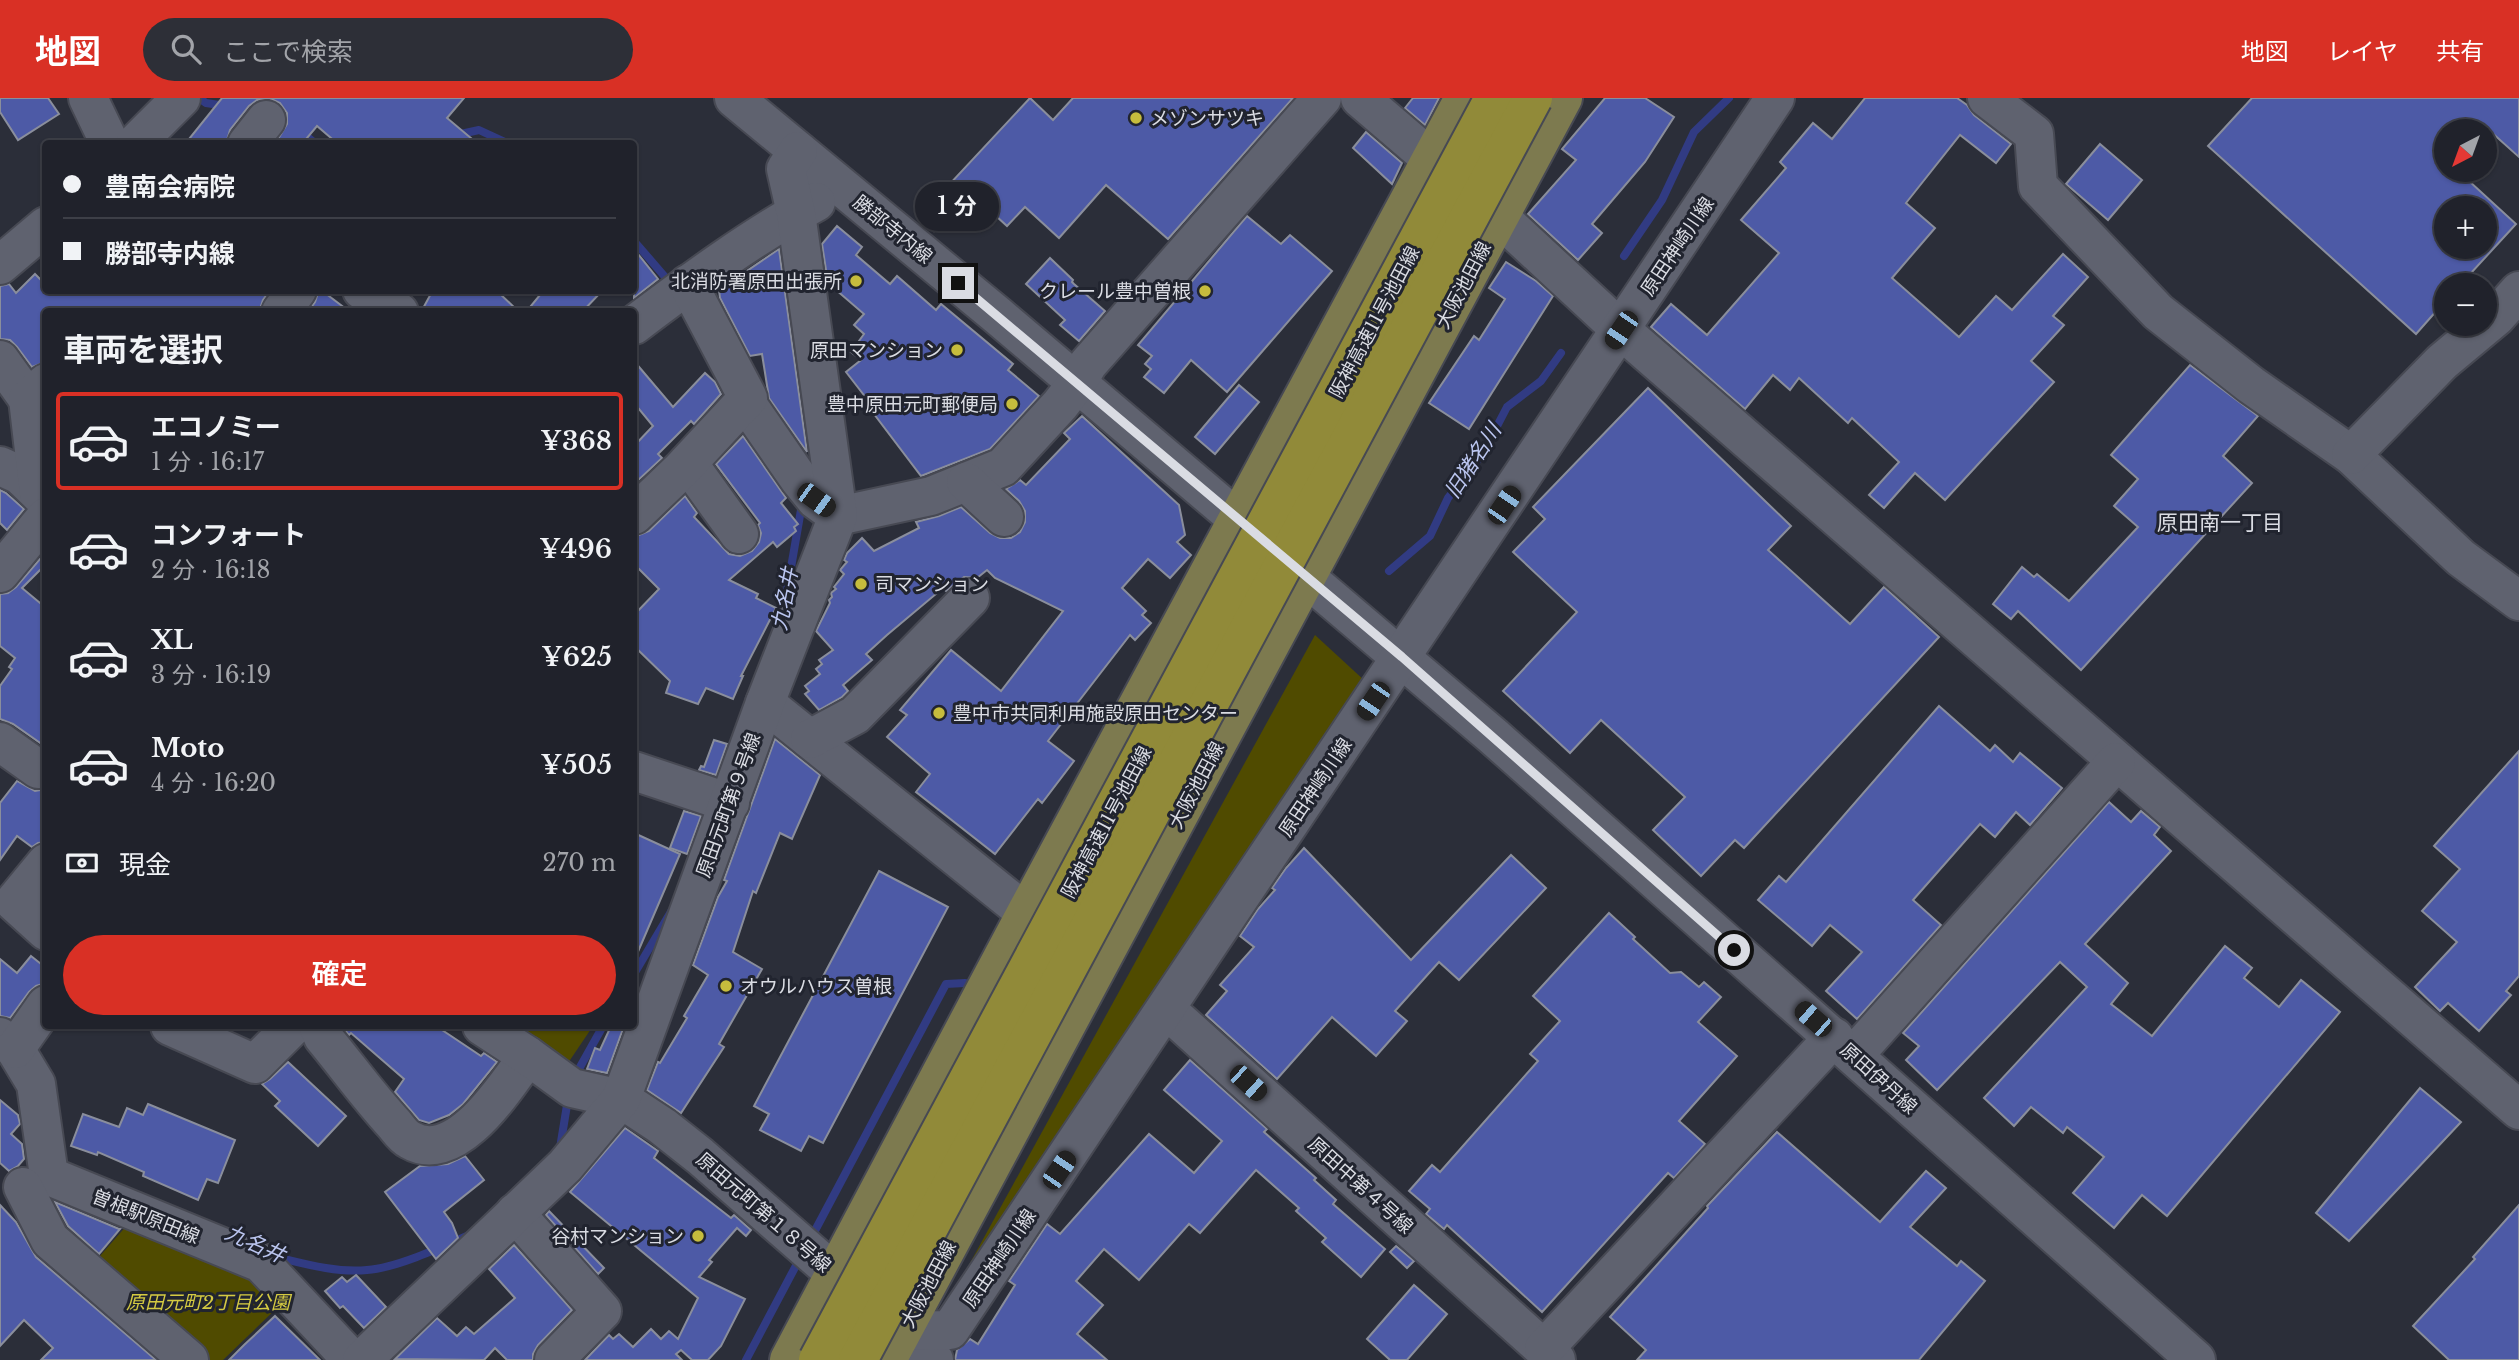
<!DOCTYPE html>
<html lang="ja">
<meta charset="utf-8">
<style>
body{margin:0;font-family:"Libre Baskerville","Noto Sans JP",serif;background:#2d2f37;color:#f1f3f6;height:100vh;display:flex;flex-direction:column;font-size:26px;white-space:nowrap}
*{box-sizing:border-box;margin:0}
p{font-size:23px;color:#a2a4a9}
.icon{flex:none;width:38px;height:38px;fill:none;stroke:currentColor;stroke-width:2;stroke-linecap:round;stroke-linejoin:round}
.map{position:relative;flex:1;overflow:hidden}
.drawer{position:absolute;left:42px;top:210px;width:595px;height:721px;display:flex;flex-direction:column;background:#20222b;border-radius:7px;box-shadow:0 2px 5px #0004,0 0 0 2px #3d3f47}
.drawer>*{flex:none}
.guide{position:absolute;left:42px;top:42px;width:595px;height:154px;border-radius:7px;box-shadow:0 2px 5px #0004,0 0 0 2px #3d3f47;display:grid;align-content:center;height:154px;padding:0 21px;background:#20222b}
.needle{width:46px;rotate:221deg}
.controls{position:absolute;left:2434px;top:21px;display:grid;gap:14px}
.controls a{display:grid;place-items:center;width:63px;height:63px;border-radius:50%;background:#20222b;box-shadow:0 2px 5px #0004,0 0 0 2px #3d3f47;font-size:35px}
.end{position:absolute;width:32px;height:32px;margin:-16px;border:9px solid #dadce3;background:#111;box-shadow:0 0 0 4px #111}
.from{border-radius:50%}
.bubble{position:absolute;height:49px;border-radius:24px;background:#20222b;box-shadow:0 2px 5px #0004,0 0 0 2px #3d3f47;font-size:23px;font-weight:600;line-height:49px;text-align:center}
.car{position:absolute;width:21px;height:42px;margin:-21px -10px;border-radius:9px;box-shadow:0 0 5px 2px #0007;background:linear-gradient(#222 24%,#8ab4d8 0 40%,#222 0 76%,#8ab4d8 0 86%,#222 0)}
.guide b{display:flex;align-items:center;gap:24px;height:66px;font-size:26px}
.guide b+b{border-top:2px solid #3d3f47}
.guide i{width:18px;height:18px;background:#f1f3f6}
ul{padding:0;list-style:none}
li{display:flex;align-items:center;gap:21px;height:98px;margin:0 14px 10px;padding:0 7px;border:4px solid transparent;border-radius:7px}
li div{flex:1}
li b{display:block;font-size:26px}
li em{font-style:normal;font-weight:600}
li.on{border-color:#d93025}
li>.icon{width:63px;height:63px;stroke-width:1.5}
h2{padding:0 21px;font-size:32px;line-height:84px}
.pay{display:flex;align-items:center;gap:18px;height:77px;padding:0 21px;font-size:26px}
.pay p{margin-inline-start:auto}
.button{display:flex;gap:14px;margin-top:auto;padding:14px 21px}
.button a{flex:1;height:80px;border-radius:42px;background:#d93025;color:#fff;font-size:28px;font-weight:600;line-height:80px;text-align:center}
header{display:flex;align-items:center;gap:42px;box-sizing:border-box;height:98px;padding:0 35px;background:#d93025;color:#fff}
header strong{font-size:33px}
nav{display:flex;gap:38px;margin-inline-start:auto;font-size:24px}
.search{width:490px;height:63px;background:#2d2f37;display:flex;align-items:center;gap:18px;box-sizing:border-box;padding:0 24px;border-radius:38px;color:#a2a4a9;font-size:26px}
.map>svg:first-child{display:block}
.green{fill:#504b00}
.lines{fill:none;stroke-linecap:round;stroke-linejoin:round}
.stream{stroke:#313b83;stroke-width:8}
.building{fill:#4d5aa6;stroke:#8a8e9c;stroke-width:2;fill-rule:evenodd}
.minor-casing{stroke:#474953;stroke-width:42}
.major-casing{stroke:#474953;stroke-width:42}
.minor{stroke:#5f626f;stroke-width:38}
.major{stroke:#7d7a4f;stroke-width:38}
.highway-bridge-casing{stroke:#474953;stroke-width:42;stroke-linecap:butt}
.highway-bridge{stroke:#918a39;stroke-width:38}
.route{stroke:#dadce3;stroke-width:9}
.poi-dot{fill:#c6bc3d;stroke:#21242f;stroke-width:2.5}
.labels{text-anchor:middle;stroke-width:6;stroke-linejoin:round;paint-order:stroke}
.poi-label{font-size:19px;fill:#dadce3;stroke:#21242f;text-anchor:end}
.street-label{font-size:19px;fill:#dadce3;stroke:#21242f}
.park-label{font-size:19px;font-style:italic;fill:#d4ca42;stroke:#21242f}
.water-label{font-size:21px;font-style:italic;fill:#bbc6f0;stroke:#21242f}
.neighbourhood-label{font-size:21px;fill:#dadce3;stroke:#21242f}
</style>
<header>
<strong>地図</strong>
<div class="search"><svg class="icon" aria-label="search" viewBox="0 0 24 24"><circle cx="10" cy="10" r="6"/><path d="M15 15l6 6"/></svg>ここで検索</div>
<nav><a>地図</a><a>レイヤ</a><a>共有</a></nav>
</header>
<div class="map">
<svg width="2519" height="1262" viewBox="0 0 2519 1262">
<rect width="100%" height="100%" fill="#2b2e39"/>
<g class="green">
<polygon points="1315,537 1365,583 974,1178 965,1174"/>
<polygon points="509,928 593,928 566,968"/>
<path d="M128 1126C181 1147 243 1162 280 1207L223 1262H210L93 1166Z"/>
</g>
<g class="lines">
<g class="stream">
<polyline points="199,0 206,5 226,8"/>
<polyline points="277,16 286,21 316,46"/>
<polyline points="456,37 479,32 509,46"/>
<polyline points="634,143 672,187"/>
<polyline points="1624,158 1662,102 1694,34 1729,0"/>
<polyline points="1389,473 1430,438 1448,400 1483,355 1507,309 1541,283 1561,255"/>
<polyline points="784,510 802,406"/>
<polyline points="634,876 672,812"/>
<polyline points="575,978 603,928"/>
<polyline points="560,1050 568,1001"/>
<polyline points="810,1142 946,886 965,885"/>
<path d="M276 1159C305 1166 337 1175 367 1172 396 1170 442 1149 469 1137"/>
<polyline points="746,1262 800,1160"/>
</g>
</g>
<g class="building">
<polygon points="0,0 48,0 59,16 18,42 0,14"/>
<polygon points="222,0 464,0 447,20 478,46 338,46 317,28 302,46 275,46 287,26 287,15 280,5 269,0 257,2 249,8 230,32 226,46 185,46"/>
<polygon points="1030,0 1053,22 1073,0 1293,0 1168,141 1106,87 1059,140 1025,109 1007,128 971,95 934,133 919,119"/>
<polygon points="1413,0 1439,0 1425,27 1405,10"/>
<polygon points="1605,0 1645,0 1674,19 1645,64 1592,126 1602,135 1578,162 1528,116 1576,62 1562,51"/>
<polygon points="1865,0 1957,0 1967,7 1974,17 2011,46 1996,65 1960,37 1906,105 1935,130 1892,180 1959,239 1996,198 2012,212 2063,156 2088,179 2053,218 2064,227 2031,263 2054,284 1945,402 1915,375 1884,410 1869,397 1899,364 1852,320 1848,325 1799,280 1790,292 1773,277 1745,311 1651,229 1671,206 1707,237 1779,155 1741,122 1786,70 1780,64 1813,25 1832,41"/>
<path d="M2252 0H2519V59L2490 33H2446V72H2457L2516 126 2460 187H2446V202L2416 236 2208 48ZM2446 110H2485V149H2446Z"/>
<polygon points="1366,34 1402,65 1392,86 1353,50"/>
<polygon points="2100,46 2142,82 2108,122 2066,86"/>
<polygon points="1247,118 1281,146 1290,137 1332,173 1227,294 1191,262 1164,295 1144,279 1151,271 1145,266 1152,258 1138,247"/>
<polygon points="837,128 862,149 856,157 890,186 897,178 936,212 941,206 1013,266 1008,272 1039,298 990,351 921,378 874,316 877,314 846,274 861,262 851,254 864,236 854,227 864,216 828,185 822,146"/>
<polygon points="634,151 658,181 634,200"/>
<polygon points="779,151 788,216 807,354 769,300 762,256 750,258 720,200 719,192"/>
<polygon points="1050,160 1073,182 1072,184 1074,186 1105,213 1079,243 1060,227 1065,222 1026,186"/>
<polygon points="1506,164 1536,183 1553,198 1469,331 1429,305 1474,238 1479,242 1505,201 1489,190"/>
<polygon points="35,176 46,187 46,192 270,192 263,202 259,214 46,214 46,264 32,269 17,249 10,242 0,241 0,188 9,186 16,195"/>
<polygon points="319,192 321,192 350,214 308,214 315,204"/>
<polygon points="433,192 496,192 519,214 421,214"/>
<polygon points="544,192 603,192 582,214 526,214"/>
<polygon points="634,263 673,309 705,275 715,284 721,296 694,326 691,323 658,356 662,360 634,386 634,348 653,328 634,305"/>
<polygon points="2190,267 2258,318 2223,358 2252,385 2081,572 2018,513 2011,521 1993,506 2022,469 2034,479 2037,476 2069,503 2138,429 2114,408 2138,381 2111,357"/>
<polygon points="1239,287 1259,304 1215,356 1195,339"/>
<polygon points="1648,290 1791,428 1768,452 1850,526 1884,489 1939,539 1744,750 1735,742 1701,778 1653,732 1685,699 1601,622 1570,655 1503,593 1577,514 1513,454 1545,421 1533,409"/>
<polygon points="1082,318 1179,407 1185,437 1177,444 1191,457 1170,480 1148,461 1122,490 1146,513 1142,517 1151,525 1135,542 1130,537 1048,643 1074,663 1042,705 1038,701 995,756 916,694 930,676 887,639 907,617 900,612 951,552 1001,593 1063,513 995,480 987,472 977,480 964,479 946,493 943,490 887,537 866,556 872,562 843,587 848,593 842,599 819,612 805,596 809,593 805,588 820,576 816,571 822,566 819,562 833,552 816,533 830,505 829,502 832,499 831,495 836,491 834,489 844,476 840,472 847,464 844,462 847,455 862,440 874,453 919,430 916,424 939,418 961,409 990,435 1000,440 1011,440 1020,434 1025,424 1025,413 1019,403 1006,391 1020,382 1026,387 1070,341 1064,335"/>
<polygon points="743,338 786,400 781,405 798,426 794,429 796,433 777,449 773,444 729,482 758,496 756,500 776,510 741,578 743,578 733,601 706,590 698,606 666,595 670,583 634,548 634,517 659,491 634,466 634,439 649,433 685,398 697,415 694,419 729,456 740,458 752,453 759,444 761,435 758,427 760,425 716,366"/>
<polygon points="0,392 6,395 24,411 7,432 0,425"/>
<polygon points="46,454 46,466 22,490 46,510 46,649 13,626 0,621 0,588 12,571 9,569 15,560 0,548 0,496 8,495 16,489"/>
<polygon points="1939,608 1990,653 1995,647 2013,664 2020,655 2062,690 2030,727 2016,714 1995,739 1980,726 1913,802 1941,827 1857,921 1826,893 1862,854 1830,827 1812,848 1758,802 1779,778 1786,784"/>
<polygon points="775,641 820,677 792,741 780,735 756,795 753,793 733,854 762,871 719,946 724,949 681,1015 647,992 658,964 660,965 687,920 684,918 708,877 693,867 718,799 727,783 724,782"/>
<polygon points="714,642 727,646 716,677 699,672 701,668 704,669"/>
<polygon points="2519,653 2519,878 2506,893 2511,897 2479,933 2448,905 2440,913 2415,889 2457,844 2422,813 2460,771 2434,748"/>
<polygon points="17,683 35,693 46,691 46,744 38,745 32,749 17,738 0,762 0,705"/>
<polygon points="2109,704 2131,724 2141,713 2160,729 2154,737 2171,753 2085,846 2128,885 2111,906 2152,938 2225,848 2252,870 2244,880 2279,909 2301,882 2340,914 2167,1118 2142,1097 2114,1130 2073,1095 2104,1059 2067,1029 2063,1035 2031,1009 2014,1028 1984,1000 2087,889 2060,864 1937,992 1906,962 1919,948 1903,935"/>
<polygon points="684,713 701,718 687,756 670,750"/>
<polygon points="634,735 680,756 634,863"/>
<polygon points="1304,750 1411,862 1511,757 1546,790 1459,882 1439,864 1395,913 1407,923 1376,958 1332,919 1277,981 1206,917 1227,893 1220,887 1254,849 1240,838 1258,811 1275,792 1272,790 1286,770"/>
<polygon points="879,773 948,809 823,1045 809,1038 801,1053 760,1032 769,1016 754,1008"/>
<polygon points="1609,815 1635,839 1633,841 1670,875 1681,874 1699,889 1704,884 1721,899 1698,924 1737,958 1679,1023 1705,1046 1674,1080 1668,1075 1542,1214 1447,1127 1444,1131 1426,1116 1430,1111 1409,1093 1432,1067 1440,1074 1538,963 1530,956 1560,923 1533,898"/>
<polygon points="31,858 46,870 46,885 36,888 29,894 10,920 0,918 0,861 17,875"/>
<polygon points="342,928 436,928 481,958 484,955 497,964 463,1006 449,1017 429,1025 419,1022 395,994 404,981 351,935 349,937"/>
<polygon points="611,928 624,928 607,975 587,971 595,950 600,952"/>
<polygon points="1190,962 1267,1031 1264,1034 1316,1080 1314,1082 1336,1102 1333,1106 1385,1151 1361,1179 1322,1144 1326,1140 1296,1113 1299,1110 1256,1072 1200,1135 1189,1126 1139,1182 1104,1151 1076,1183 1103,1207 1077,1236 1107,1262 955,1262 957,1252 970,1241 978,1246 1015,1187 1009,1183 1047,1126 1060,1136 1149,1036 1194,1075 1222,1043 1164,992"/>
<polygon points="288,964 346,1018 318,1048 275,1008 280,1003 262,986 270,981"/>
<polygon points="2420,990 2461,1024 2349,1143 2316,1115"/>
<polygon points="0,1002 18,1017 20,1026 11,1036 22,1046 24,1061 18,1068 9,1073 0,1065"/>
<polygon points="148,1006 235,1042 218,1085 207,1081 198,1102 143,1078 144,1074 98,1054 97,1057 71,1048 83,1016 119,1029 127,1010 143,1017"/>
<polygon points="625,1030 658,1053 654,1060 731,1120 734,1117 751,1132 746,1138 737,1130 709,1162 712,1164 699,1179 745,1201 721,1248 708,1262 692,1262 681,1252 676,1256 682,1262 585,1262 609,1237 613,1241 619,1236 633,1249 651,1231 661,1241 669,1233 678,1241 698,1200 570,1094"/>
<polygon points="1777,1034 1880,1124 1926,1073 1946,1090 1910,1129 1957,1168 1961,1163 1985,1183 1919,1262 1637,1262 1646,1252 1610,1219 1708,1110 1707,1108"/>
<polygon points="465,1058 484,1082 444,1114 452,1125 458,1140 436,1161 385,1094 420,1068 448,1066"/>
<polygon points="55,1104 119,1131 120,1131 99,1156 68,1128"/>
<polygon points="0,1107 16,1124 36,1159 156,1262 41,1262 53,1250 24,1222 0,1248"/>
<polygon points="2519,1107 2519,1262 2449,1262 2413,1228 2475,1161 2473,1159"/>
<polygon points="549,1113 604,1170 598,1176 546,1117"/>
<polygon points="514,1147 572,1212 538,1247 533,1256 533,1262 507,1262 495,1250 484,1262 395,1261 437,1220 457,1238 466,1229 474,1236 515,1200 489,1171"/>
<polygon points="1396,1148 1414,1163 1407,1170 1390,1154"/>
<polygon points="356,1177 386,1209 364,1230 343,1208 340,1210 325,1193 342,1179 347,1184"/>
<polygon points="1414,1187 1447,1216 1407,1262 1390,1262 1367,1241"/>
<polygon points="275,1218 320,1262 229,1262 244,1247"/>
</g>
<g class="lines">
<defs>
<g id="minor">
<polyline points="88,0 110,46"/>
<polyline points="734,0 997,217 1493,638 2196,1262"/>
<polyline points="1360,0 1499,119 1621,232 2519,1012"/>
<polyline points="1987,0 2034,36 2038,88 2158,214 2251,287 2351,357 2461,460 2519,503"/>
<polyline points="135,46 181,0"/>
<polyline points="247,46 266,22"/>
<polyline points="0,167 46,128"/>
<polyline points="362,192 399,214"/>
<polyline points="281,214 297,192"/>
<path d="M634 227C692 183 752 139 816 104"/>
<polyline points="0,262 28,301"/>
<polyline points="745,303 799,381 816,402 838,418 931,398 1003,369 1060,307 1077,285 1088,266 1322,0"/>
<polyline points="2351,357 2442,264 2496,219 2519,193"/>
<polyline points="688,365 739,436"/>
<polyline points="0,368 20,377 46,402"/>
<polyline points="966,384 1004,419"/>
<polyline points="39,395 28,301 46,285"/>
<polyline points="634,417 681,372 748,300 688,186"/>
<polyline points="0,475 46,419"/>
<polyline points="765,605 1026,815"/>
<polyline points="810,641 855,617 970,500"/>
<polyline points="0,644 38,671"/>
<polyline points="634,673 730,705"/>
<polyline points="46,765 14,804 46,833"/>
<polyline points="1167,912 1556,1262"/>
<polyline points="170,928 255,966 293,928"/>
<path d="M318 928 323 939C347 968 369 999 395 1027 399 1032 404 1039 410 1042 456 1069 506 988 528 958"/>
<polyline points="482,928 528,958 572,990 621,1001 662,1028 700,1058 934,1262"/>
<polyline points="0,939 15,951 36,986 49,1078 261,1165 352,1262"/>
<polyline points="15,951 46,907"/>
<polyline points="1854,957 2116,664"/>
<polyline points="23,1089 50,1142 189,1262"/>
<polyline points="515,1115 602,1213 554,1262"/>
<polyline points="902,1233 950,1232 1775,0"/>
<polyline points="1544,1251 1834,939"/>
<polyline points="362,1262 565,1068 621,1001 765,605 838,418 796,115 786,71 798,53"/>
</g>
<g id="major">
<polyline points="789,1262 1026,815 1464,0"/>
<polyline points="887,1262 1563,0"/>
</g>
</defs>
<use href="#minor" class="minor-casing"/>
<use href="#major" class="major-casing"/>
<use href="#minor" class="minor"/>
<use href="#major" class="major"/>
<defs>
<g id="highway-bridge">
<polyline points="818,1262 1494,0"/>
<polyline points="858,1262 1533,0"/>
</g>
</defs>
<use href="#highway-bridge" class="highway-bridge-casing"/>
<use href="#highway-bridge" class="highway-bridge"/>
</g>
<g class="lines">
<polyline class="route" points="958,185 1402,559 1734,852"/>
</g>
<g class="poi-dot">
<circle cx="1136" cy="20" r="7"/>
<circle cx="856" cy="183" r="7"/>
<circle cx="1205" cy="193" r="7"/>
<circle cx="957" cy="252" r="7"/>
<circle cx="1012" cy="306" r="7"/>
<circle cx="861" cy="486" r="7"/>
<circle cx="939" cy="615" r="7"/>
<circle cx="726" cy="888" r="7"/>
<circle cx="698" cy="1138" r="7"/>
</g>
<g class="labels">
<g class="poi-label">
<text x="1150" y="27" text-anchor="start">メゾンサツキ</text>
<text x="842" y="190">北消防署原田出張所</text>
<text x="1191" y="200">クレール豊中曽根</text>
<text x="943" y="259">原田マンション</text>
<text x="998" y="313">豊中原田元町郵便局</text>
<text x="875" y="493" text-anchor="start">司マンション</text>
<text x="953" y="622" text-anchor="start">豊中市共同利用施設原田センター</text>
<text x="740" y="895" text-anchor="start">オウルハウス曽根</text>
<text x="684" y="1145">谷村マンション</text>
</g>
<g class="street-label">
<text transform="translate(893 131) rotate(39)" y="7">勝部寺内線</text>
<text transform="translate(1677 148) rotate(-56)" y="7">原田神崎川線</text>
<text transform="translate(1463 187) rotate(-62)" y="7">大阪池田線</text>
<text transform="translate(1374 224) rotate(-62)" y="7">阪神高速11号池田線</text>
<text transform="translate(1196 687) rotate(-62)" y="7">大阪池田線</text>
<text transform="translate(1315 689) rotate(-56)" y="7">原田神崎川線</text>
<text transform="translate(728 707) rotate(-70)" y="7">原田元町第９号線</text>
<text transform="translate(1106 724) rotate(-62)" y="7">阪神高速11号池田線</text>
<text transform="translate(1879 980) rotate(42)" y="7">原田伊丹線</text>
<text transform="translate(1361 1087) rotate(42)" y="7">原田中第４号線</text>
<text transform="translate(764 1114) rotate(41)" y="7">原田元町第１８号線</text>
<text transform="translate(146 1118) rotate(22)" y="7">曽根駅原田線</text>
<text transform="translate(999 1160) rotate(-56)" y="7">原田神崎川線</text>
<text transform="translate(928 1186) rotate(-62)" y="7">大阪池田線</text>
</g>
<g class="park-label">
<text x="208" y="1211">原田元町2丁目公園</text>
</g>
<g class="water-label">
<text transform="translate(1473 363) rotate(-57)" y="7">旧猪名川</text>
<text transform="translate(785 501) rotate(-79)" y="7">九名井</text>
<text transform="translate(255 1146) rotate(24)" y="7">九名井</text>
</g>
<g class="neighbourhood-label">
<text x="2220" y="432">原田南一丁目</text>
</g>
</g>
</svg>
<div class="controls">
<a><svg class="needle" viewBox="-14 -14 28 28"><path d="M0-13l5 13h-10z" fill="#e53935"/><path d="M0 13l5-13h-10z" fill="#a2a4a9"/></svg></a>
<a>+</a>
<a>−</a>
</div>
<i class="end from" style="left:1734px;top:852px"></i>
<i class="end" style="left:958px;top:185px"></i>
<div class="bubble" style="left:915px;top:84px;width:84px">1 分</div>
<i class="car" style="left:1621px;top:232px;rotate:214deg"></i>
<i class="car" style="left:816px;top:402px;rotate:126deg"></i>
<i class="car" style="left:1504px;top:407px;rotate:34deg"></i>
<i class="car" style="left:1373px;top:603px;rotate:214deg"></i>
<i class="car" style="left:1813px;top:921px;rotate:311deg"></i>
<i class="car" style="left:1248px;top:985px;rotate:132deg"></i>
<i class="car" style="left:1059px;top:1072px;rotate:34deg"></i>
<div class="guide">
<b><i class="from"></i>豊南会病院</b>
<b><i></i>勝部寺内線</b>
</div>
<section class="drawer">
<h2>車両を選択</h2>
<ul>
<li class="on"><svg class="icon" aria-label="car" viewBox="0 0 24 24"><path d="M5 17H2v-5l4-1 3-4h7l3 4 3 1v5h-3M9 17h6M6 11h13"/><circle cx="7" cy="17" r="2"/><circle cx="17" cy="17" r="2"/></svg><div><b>エコノミー</b><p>1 分 · 16:17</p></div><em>¥368</em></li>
<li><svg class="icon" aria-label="car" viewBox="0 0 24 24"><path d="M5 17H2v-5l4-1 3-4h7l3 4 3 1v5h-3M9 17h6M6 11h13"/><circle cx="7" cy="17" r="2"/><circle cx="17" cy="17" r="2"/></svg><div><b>コンフォート</b><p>2 分 · 16:18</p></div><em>¥496</em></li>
<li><svg class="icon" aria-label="car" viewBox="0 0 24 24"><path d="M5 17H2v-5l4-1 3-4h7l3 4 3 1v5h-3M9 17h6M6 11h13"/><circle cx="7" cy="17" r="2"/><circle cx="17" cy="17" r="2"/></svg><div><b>XL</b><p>3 分 · 16:19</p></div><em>¥625</em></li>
<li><svg class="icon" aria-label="car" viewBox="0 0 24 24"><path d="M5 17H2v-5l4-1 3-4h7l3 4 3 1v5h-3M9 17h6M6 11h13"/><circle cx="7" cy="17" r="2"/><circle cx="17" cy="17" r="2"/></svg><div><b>Moto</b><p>4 分 · 16:20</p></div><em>¥505</em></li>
</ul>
<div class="pay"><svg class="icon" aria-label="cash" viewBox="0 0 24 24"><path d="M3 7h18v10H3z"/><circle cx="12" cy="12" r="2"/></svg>現金<p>270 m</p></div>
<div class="button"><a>確定</a></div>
</section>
</div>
